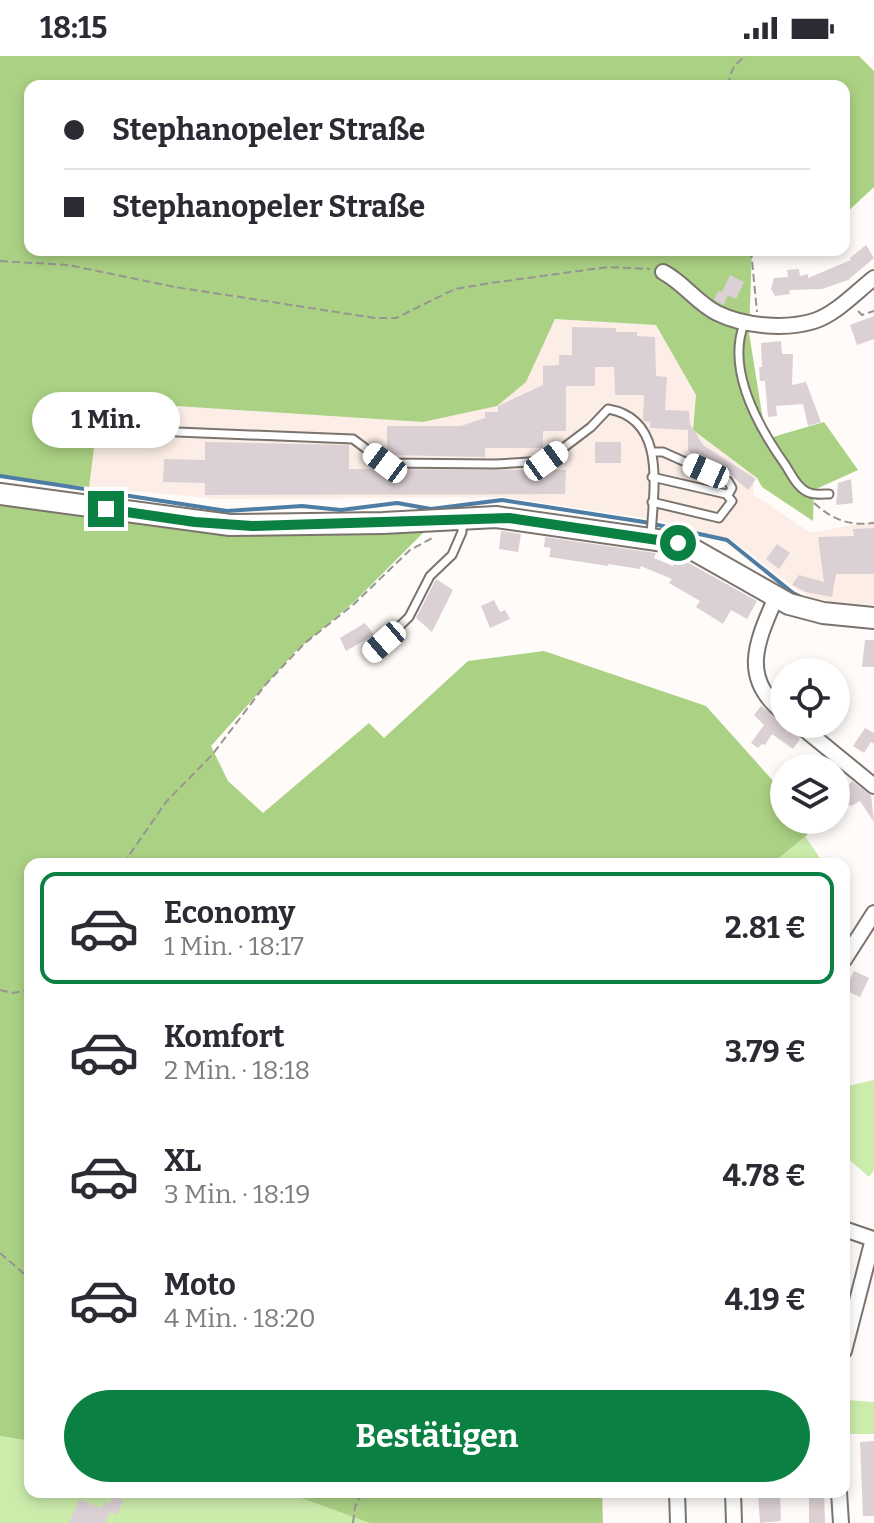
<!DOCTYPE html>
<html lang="de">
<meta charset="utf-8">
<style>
body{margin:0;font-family:Bitter,serif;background:#f2f2f3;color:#2b2b33;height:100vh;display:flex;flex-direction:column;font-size:30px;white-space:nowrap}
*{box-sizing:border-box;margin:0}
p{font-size:26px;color:#7c7c81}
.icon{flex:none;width:44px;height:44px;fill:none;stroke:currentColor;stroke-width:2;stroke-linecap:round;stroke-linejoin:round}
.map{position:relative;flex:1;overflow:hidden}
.drawer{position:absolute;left:24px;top:802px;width:826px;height:640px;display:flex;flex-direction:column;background:#fff;border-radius:16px;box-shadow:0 4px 12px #0003}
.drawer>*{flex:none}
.guide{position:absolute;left:24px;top:24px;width:826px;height:176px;border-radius:16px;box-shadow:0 4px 12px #0003;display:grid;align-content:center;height:176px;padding:0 40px;background:#fff}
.buttons{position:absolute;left:770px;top:602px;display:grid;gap:16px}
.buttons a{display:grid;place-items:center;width:80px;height:80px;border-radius:50%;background:#fff;box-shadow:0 4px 12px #0003;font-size:40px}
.end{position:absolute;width:36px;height:36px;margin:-18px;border:10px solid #0b8043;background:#fff;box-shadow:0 0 0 4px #fff}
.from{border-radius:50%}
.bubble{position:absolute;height:56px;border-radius:28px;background:#fff;box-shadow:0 4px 12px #0003;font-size:26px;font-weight:700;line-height:56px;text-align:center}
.car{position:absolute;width:24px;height:48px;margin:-24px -12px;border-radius:10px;box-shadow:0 0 6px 2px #0007;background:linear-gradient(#fff 24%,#345 0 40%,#fff 0 76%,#345 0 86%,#fff 0)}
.guide b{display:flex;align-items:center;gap:28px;height:76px;font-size:30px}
.guide b+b{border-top:2px solid #e1e1e2}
.guide i{width:20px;height:20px;background:#2b2b33}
ul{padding:14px 0 0;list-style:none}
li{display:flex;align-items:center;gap:24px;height:112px;margin:0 16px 12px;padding:0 24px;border:4px solid transparent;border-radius:16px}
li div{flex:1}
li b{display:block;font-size:30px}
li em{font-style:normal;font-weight:700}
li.selected{border-color:#0b8043}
li>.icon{width:72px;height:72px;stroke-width:1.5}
.cta{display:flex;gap:16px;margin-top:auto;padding:16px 40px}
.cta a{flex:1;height:92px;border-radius:48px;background:#0b8043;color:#fff;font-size:32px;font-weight:700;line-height:92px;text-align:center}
.status{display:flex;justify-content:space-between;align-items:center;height:56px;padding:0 40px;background:#fff;direction:ltr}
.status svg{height:22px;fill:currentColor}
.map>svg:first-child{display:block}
.industrial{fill:#fceee7}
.green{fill:#cbecab}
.forest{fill:#abd184}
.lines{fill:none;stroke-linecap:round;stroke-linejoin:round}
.stream{stroke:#4d7ca4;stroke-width:4}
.building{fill:#dbd0d4}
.lane-casing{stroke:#7b746e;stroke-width:11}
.street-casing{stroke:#7b746e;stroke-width:18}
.secondary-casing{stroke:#7b746e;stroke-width:24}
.path{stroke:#979592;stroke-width:2;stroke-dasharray:8 4;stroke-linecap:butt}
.lane{stroke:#fff;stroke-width:7}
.street{stroke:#fff;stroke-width:14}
.secondary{stroke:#fff;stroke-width:20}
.route{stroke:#0b8043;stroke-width:10}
</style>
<div class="status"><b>18:15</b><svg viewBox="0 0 49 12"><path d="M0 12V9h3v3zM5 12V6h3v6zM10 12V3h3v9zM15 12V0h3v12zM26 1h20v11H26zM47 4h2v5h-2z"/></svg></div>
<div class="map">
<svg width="874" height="1467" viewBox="0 0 874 1467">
<rect width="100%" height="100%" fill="#fefbf8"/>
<polygon class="industrial" points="555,263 656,269 696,339 693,374 754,420 753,438 811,477 874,465 874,549 847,549 812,542 796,533 733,485 658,464 504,441 219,443 89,431 99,345 423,366 526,326"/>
<g class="green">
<polygon points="805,780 824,808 772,808"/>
<polygon points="874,1024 874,1114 869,1121 844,1099 844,1031"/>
<polygon points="847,1344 874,1346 874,1378 844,1378 844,1346"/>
<polygon points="0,1380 30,1385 30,1436 284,1436 370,1467 0,1467"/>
</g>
<g class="forest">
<polygon points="0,0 859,0 874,15 874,131 844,159 844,30 30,30 30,194 752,194 749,277 766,383 824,366 858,414 814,434 813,465 762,431 757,422 693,374 696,339 656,269 555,263 526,326 497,350 423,366 100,345 89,431 0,421"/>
<polygon points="0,443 155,467 430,470 354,546 296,595 211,690 228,725 263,757 369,667 384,682 468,605 544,595 706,650 784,737 784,764 808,764 815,772 772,808 30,808 30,1385 0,1380"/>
<polygon points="284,1436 602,1436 603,1467 370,1467"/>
</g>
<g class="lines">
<polyline class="stream" points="0,420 227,455 302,450 341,454 397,447 431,453 502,444 644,466 727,484 793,537 805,543"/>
</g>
<g class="building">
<polygon points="866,189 874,202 848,224 822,233 789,234 790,238 775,240 771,233 774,222 788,221 787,214 799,213 800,220 808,218 808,222 851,204 850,202"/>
<polygon points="730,219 744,226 736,243 728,239 724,249 714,244 718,235 722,236"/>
<polygon points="874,260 874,283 857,289 850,269"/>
<polygon points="572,271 616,272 616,276 637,276 637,280 655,281 656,320 667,321 665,354 689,355 690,368 703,389 756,423 748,434 731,419 688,395 688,374 650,372 650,366 643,365 644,339 615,339 614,311 595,311 595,330 566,330 566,375 543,375 543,392 485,392 485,401 387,399 387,370 461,370 485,362 485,356 498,356 498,350 543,329 543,310 559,309 559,299 572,299"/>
<polygon points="781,285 782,298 793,298 792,329 806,326 821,366 808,370 803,348 776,350 777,360 768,361 765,325 760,325 759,311 762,311 761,287"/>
<polygon points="205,386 349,389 349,413 566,414 565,438 205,439 205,427 163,426 164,403 205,404"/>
<rect x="595" y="386" width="26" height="21"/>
<polygon points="851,423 853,447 836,449 838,427"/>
<polygon points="874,472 874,518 836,518 832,541 806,536 792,529 799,519 824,526 818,481 854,480 853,473"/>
<polygon points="501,475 521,478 518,496 499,493"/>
<polygon points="545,481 656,497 654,502 673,510 678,501 757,545 747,563 731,554 723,568 696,551 700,545 669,527 672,523 641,510 640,513 608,508 608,510 549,501 551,492 544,491"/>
<polygon points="777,488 790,497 779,513 766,503"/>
<polygon points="436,523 453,534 432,576 416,562"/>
<polygon points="494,544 500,556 505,554 510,563 490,572 481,550"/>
<polygon points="365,567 374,579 346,595 340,582"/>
<polygon points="865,584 874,584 874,611 862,611"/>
<polygon points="761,650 788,669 800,683 793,693 772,678 765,689 762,688 758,692 751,687 764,669 754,659"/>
<polygon points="865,672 874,677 874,688 871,686 864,697 853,690"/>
<polygon points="852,725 871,739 874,766 860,745 851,750 844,744 850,737 845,733"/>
<polygon points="854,915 869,922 860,941 845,934"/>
<polygon points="874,1385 874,1460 863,1460 860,1386"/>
<polygon points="809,1436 824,1436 825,1467 809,1467"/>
<polygon points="780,1437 781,1465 760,1467 758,1438"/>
<polygon points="113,1440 123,1444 117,1459 110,1456 105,1467 69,1467 79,1443 101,1452 104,1446 109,1448"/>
</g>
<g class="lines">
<defs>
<g id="lane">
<path d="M744 268C726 315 759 372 786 410 792 420 799 434 810 437 816 439 824 438 829 438"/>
<path d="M177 376 353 383 385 407 496 408 546 405 591 371 608 353C668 363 653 435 651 481"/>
<polyline points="652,396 663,396 728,425 732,432 728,439"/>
<polyline points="652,446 719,462 732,445 726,438 652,421"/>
<polyline points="372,597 409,561 430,520 452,499 462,476 462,465"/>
</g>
<g id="street">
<path d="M663 216C684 227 697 247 717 257 743 270 785 274 814 265 836 258 856 236 874 222"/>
<path d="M776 541C757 585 739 622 784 657"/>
<polyline points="798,668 874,730"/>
<polyline points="844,904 874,857"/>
<polyline points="844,1173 873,1183 844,1295"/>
<polyline points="677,1436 678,1467"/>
<polyline points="733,1436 734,1467"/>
<polyline points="839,1436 841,1467"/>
</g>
<polyline id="secondary" points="0,438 230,469 383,467 496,461 678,487 694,494 789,548 823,557 874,562"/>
</defs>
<use href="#lane" class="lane-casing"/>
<use href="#street" class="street-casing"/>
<use href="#secondary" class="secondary-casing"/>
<g class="path">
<path d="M729 30C729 16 734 8 746 0"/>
<polyline points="751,194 757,256"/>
<polyline points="0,205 68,209 175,231 375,262 396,262 455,233 491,227 608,211 650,213"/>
<polyline points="858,255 862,259 874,255"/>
<path d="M814 447C833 464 849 470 874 467"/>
<polyline points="123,808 166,746 212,699 266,628 305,587 354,548 410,494 434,481"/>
<polyline points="0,934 13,937 30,934"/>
<polyline points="0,1197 30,1223"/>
<polyline points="353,1467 355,1451 363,1436"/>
</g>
<use href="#lane" class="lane"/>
<use href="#street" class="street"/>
<use href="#secondary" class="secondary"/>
</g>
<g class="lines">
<polyline class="route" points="106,453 195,466 252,470 509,462 678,487"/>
</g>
</svg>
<div class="buttons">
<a><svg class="icon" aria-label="locate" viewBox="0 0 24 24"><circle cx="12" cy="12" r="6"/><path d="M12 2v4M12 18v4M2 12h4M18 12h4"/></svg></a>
<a><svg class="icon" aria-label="layers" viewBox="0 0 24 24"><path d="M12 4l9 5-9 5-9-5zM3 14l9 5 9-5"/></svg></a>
</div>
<i class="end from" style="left:678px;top:487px"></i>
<i class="end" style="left:106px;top:453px"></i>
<div class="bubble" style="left:32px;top:336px;width:148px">1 Min.</div>
<i class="car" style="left:546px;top:405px;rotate:54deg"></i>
<i class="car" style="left:385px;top:407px;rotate:307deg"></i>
<i class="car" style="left:706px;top:415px;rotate:294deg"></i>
<i class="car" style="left:384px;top:586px;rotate:229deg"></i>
<div class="guide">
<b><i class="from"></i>Stephanopeler Straße</b>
<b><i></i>Stephanopeler Straße</b>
</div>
<section class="drawer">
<ul>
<li class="selected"><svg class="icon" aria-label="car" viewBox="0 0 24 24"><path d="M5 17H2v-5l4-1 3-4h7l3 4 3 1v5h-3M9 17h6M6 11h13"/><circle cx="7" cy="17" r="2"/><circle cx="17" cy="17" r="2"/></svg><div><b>Economy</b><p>1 Min. · 18:17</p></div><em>2.81 €</em></li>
<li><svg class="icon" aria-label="car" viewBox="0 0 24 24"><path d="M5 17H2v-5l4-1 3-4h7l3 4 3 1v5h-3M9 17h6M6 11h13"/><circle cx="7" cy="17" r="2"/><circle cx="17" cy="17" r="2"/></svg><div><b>Komfort</b><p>2 Min. · 18:18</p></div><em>3.79 €</em></li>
<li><svg class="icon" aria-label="car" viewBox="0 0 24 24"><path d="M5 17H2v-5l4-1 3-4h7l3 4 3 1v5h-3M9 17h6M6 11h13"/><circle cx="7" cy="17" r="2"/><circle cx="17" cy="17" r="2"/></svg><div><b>XL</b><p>3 Min. · 18:19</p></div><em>4.78 €</em></li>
<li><svg class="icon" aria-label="car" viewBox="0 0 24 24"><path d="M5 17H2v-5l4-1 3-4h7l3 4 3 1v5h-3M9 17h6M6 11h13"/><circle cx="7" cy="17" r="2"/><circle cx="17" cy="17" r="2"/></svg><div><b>Moto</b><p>4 Min. · 18:20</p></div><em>4.19 €</em></li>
</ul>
<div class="cta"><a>Bestätigen</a></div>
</section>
</div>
